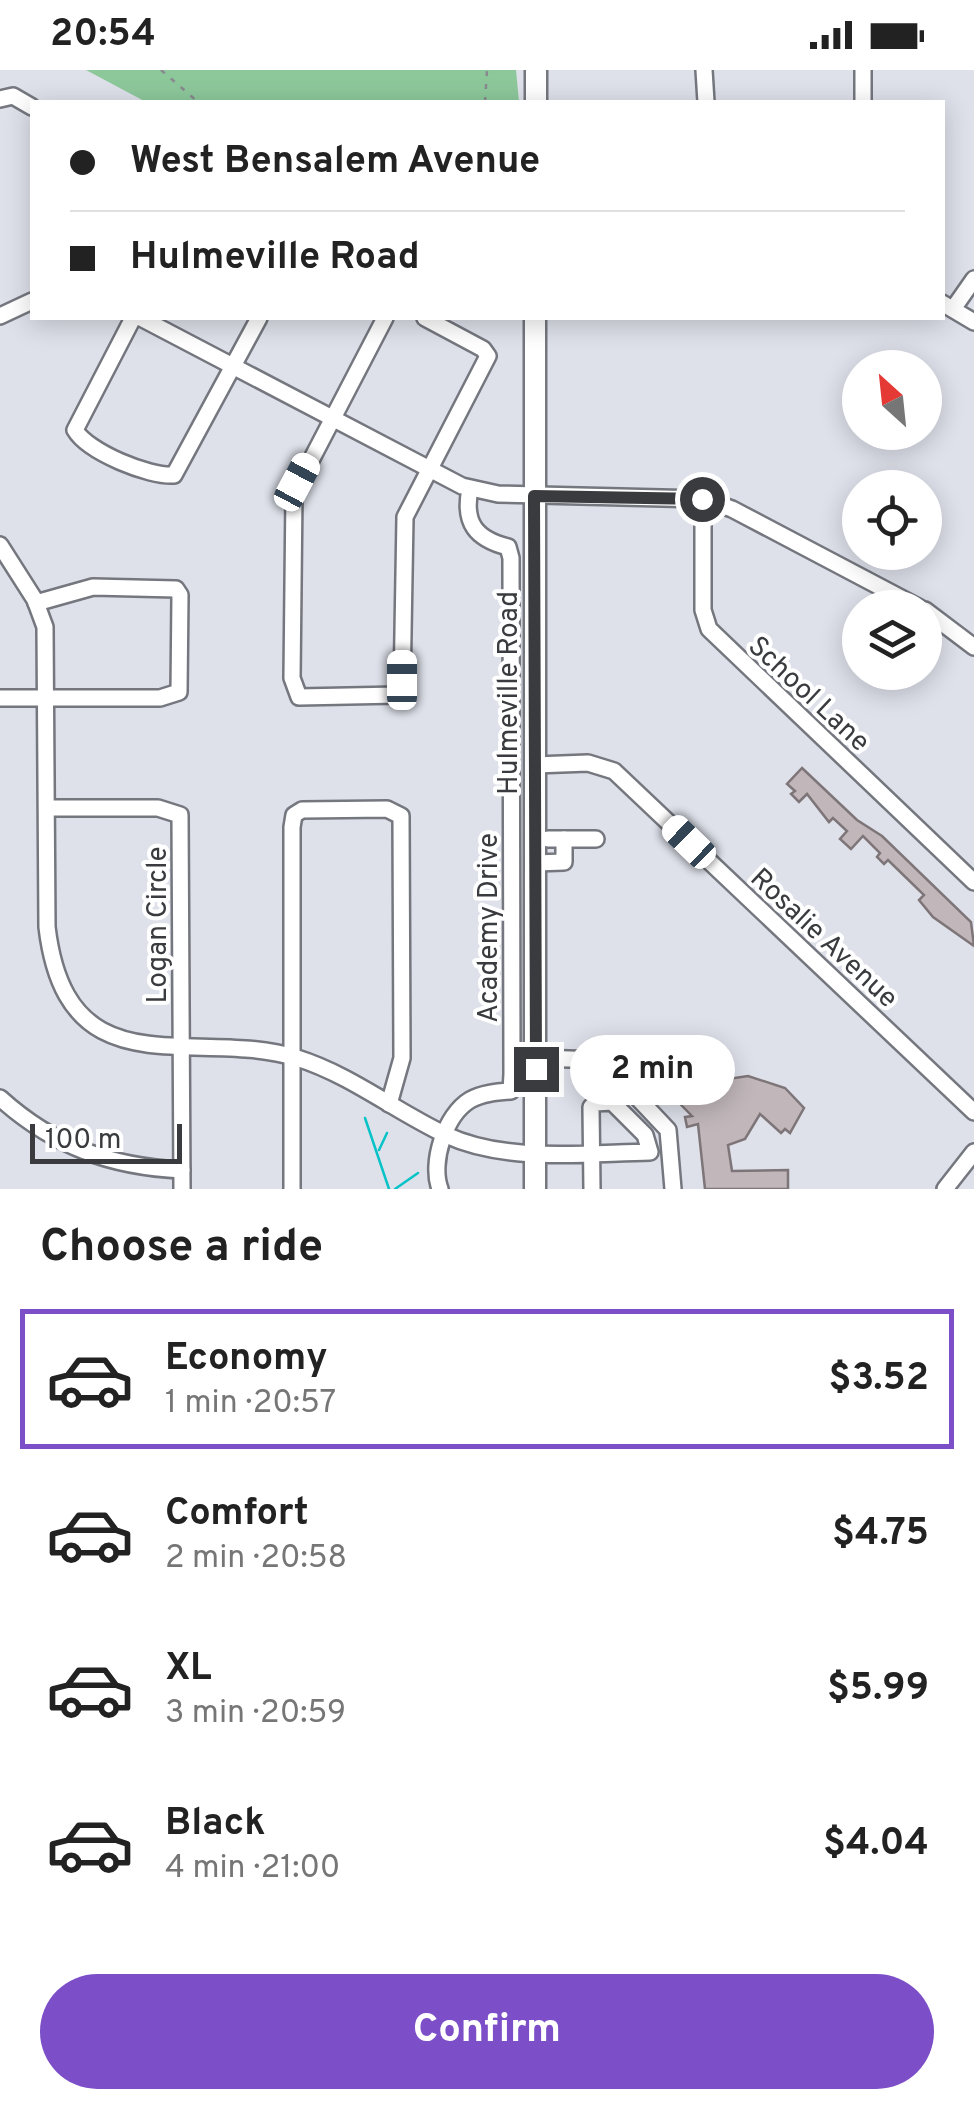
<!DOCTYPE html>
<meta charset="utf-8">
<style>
body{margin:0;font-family:Overpass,sans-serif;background:#f6f6f6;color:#222;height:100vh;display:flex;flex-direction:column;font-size:38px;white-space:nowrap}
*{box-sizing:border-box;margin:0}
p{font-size:32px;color:#767676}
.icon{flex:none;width:55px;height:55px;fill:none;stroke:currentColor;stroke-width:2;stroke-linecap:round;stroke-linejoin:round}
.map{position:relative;height:1119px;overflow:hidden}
.drawer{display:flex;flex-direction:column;background:#fff;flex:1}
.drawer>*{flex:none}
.guide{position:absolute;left:30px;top:30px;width:915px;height:220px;border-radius:0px;box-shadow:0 5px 25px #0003;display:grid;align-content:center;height:220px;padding:0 40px;background:#fff}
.needle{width:65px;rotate:333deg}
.fabs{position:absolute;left:842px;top:280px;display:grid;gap:20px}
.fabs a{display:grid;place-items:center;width:100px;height:100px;border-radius:50%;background:#fff;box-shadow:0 5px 25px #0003;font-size:50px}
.scale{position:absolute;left:30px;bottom:25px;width:152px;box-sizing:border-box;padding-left:10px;border:5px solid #3a3b3e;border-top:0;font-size:28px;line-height:35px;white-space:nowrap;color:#3a3b3e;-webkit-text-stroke:8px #fff;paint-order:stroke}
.end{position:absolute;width:45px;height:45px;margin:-22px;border:12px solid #3a3b3e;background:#fff;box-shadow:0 0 0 5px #fff}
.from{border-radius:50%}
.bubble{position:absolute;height:70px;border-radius:35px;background:#fff;box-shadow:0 5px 25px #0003;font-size:32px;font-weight:700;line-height:70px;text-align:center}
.car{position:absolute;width:30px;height:60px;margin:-30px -15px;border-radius:12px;box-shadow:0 0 8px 2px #0007;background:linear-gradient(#fff 24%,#345 0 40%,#fff 0 76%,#345 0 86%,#fff 0)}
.guide b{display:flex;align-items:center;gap:35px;height:95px;font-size:38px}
.guide b+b{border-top:2px solid #e0e0e0}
.guide i{width:25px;height:25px;background:#222}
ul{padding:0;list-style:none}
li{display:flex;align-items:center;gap:30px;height:140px;margin:0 20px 15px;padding:0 20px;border:5px solid transparent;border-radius:0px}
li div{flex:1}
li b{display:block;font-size:38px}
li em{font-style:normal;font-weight:700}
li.current{border-color:#7c4ec7}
li>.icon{width:90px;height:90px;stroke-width:1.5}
h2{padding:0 40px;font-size:45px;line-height:120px}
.primary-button{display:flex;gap:20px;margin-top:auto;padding:20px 40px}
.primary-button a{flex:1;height:115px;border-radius:60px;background:#7c4ec7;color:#fff;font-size:40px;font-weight:700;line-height:115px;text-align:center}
.status{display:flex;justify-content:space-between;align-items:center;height:70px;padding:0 50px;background:#fff;direction:ltr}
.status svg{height:28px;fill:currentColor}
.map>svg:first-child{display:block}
.green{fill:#8dc89b}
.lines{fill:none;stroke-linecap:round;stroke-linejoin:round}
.stream{stroke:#07c3c7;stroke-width:2.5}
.building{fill:#c1b7ba;stroke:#7e7578;stroke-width:2.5}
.minor-casing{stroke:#75777f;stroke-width:20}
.major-casing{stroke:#75777f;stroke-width:25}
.path{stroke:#888a8f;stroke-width:2.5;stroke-dasharray:5 8;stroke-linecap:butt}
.minor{stroke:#fff;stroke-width:15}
.major{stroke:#fff;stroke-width:20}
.route{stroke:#3a3b3e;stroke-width:12}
.labels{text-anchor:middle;stroke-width:8;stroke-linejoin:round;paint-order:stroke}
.street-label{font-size:28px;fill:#3a3b3e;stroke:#fff}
</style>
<div class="status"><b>20:54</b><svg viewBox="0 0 49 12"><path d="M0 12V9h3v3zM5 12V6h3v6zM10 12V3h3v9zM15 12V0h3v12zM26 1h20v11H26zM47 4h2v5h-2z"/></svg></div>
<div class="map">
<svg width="974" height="1119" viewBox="0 0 974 1119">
<rect width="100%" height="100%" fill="#dee1ea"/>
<polygon class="green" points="86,0 516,0 519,32 146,32"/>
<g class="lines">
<g class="stream">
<polyline points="365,1048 389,1119"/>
<polyline points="379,1080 387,1063"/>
<polyline points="395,1119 418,1103"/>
</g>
</g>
<g class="building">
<polygon points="802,698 857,750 882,766 971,852 974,876 933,847 919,830 924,825 888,790 884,794 877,787 880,783 863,766 851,779 840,769 847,761 833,748 829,752 807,724 799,732 791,724 795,721 787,714"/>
<polygon points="668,974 708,1012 748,1006 785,1018 804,1038 790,1063 785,1059 781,1063 760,1044 745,1069 728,1075 732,1101 788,1100 788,1119 705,1119 698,1054 687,1057 685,1047 692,1046 644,997 647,992 643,987 652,977 657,983"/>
</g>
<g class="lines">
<defs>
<g id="minor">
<polyline points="704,0 706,32"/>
<polyline points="863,0 863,32"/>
<polyline points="0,29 13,26 32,37"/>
<polyline points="942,233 974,252"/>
<polyline points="953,239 974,209"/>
<polyline points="0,246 32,231"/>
<path d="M133 248 75 360C88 382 149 407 174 405L259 248"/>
<polyline points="141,248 462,416 498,424 703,429 732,439 920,538"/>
<polyline points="385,248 294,423 292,608 299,627 398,625 402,620 405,447 488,286 483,279 425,248"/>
<polyline points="703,429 703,540 709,559 974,812"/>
<path d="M0 475 35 530 45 557 47 857C67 1024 194 956 297 988 351 1005 395 1041 446 1065 506 1093 585 1083 650 1082L645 1065 612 1032 595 1033 591 1037 592 1119"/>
<polyline points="925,540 974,577"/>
<polyline points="0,628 160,628 179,622 180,525 176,519 93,517 36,533"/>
<polyline points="535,695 588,693 614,701 974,1042"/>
<polyline points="47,738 158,738 180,745 182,1119"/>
<polyline points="564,769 596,769"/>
<polyline points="535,793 564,792 564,769 548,769"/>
<polyline points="536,988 602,990 668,1060 673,1119"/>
<path d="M0 1028C53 1076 111 1097 182 1100"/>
<polyline points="292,1119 292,757 294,745 302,740 387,739 401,746 402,988 389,1034"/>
<path d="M440 1119C430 1093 445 1045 470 1030 482 1023 497 1022 511 1021L512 1004 511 488 508 477C476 469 463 453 470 419"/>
<polyline points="945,1119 974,1082"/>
</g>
<g id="major">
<polyline points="536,0 536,32"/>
<polyline points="535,1119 535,248"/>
</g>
</defs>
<use href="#minor" class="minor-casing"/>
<use href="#major" class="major-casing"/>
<g class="path">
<polyline points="161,0 198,32"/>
<polyline points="485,32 487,0"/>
</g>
<use href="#minor" class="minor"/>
<use href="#major" class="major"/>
</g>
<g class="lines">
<polyline class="route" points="536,999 534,426 702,429"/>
</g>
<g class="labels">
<g class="street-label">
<text transform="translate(507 623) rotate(-90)" y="10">Hulmeville Road</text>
<text transform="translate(810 623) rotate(43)" y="10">School Lane</text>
<text transform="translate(156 855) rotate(-90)" y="10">Logan Circle</text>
<text transform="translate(487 858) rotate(-90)" y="10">Academy Drive</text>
<text transform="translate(825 867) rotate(43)" y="10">Rosalie Avenue</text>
</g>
</g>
</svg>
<div class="fabs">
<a><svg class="needle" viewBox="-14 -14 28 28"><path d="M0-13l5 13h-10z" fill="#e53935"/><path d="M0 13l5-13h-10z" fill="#767676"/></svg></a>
<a><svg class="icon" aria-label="locate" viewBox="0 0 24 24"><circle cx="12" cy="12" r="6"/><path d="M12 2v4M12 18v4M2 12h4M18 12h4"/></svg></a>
<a><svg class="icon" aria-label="layers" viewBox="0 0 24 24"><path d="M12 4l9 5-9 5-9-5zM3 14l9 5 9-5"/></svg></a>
</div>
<div class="scale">100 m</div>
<i class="end from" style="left:702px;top:429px"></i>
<i class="end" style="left:536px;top:999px"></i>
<div class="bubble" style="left:570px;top:965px;width:165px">2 min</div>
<i class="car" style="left:297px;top:412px;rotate:28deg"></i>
<i class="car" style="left:402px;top:610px;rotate:0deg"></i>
<i class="car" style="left:689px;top:772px;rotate:314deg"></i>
<div class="guide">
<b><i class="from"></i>West Bensalem Avenue</b>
<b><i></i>Hulmeville Road</b>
</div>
</div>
<section class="drawer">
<h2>Choose a ride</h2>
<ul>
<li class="current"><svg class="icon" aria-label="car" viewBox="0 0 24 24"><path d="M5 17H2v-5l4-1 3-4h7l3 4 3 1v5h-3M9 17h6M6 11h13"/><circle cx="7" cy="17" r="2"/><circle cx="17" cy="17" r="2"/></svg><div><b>Economy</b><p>1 min · 20:57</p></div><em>$3.52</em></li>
<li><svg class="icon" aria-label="car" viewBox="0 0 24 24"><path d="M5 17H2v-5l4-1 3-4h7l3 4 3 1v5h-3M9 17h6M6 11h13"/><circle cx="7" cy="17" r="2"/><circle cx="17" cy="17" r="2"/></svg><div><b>Comfort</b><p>2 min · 20:58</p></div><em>$4.75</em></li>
<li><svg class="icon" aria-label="car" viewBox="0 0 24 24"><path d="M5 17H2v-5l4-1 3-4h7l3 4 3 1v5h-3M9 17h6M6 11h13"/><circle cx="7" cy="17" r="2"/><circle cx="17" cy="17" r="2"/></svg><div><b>XL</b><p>3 min · 20:59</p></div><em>$5.99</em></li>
<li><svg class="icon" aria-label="car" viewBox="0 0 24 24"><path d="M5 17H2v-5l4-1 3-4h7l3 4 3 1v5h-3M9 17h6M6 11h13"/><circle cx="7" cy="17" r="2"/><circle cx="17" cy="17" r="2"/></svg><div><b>Black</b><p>4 min · 21:00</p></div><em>$4.04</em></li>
</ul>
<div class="primary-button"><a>Confirm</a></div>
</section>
